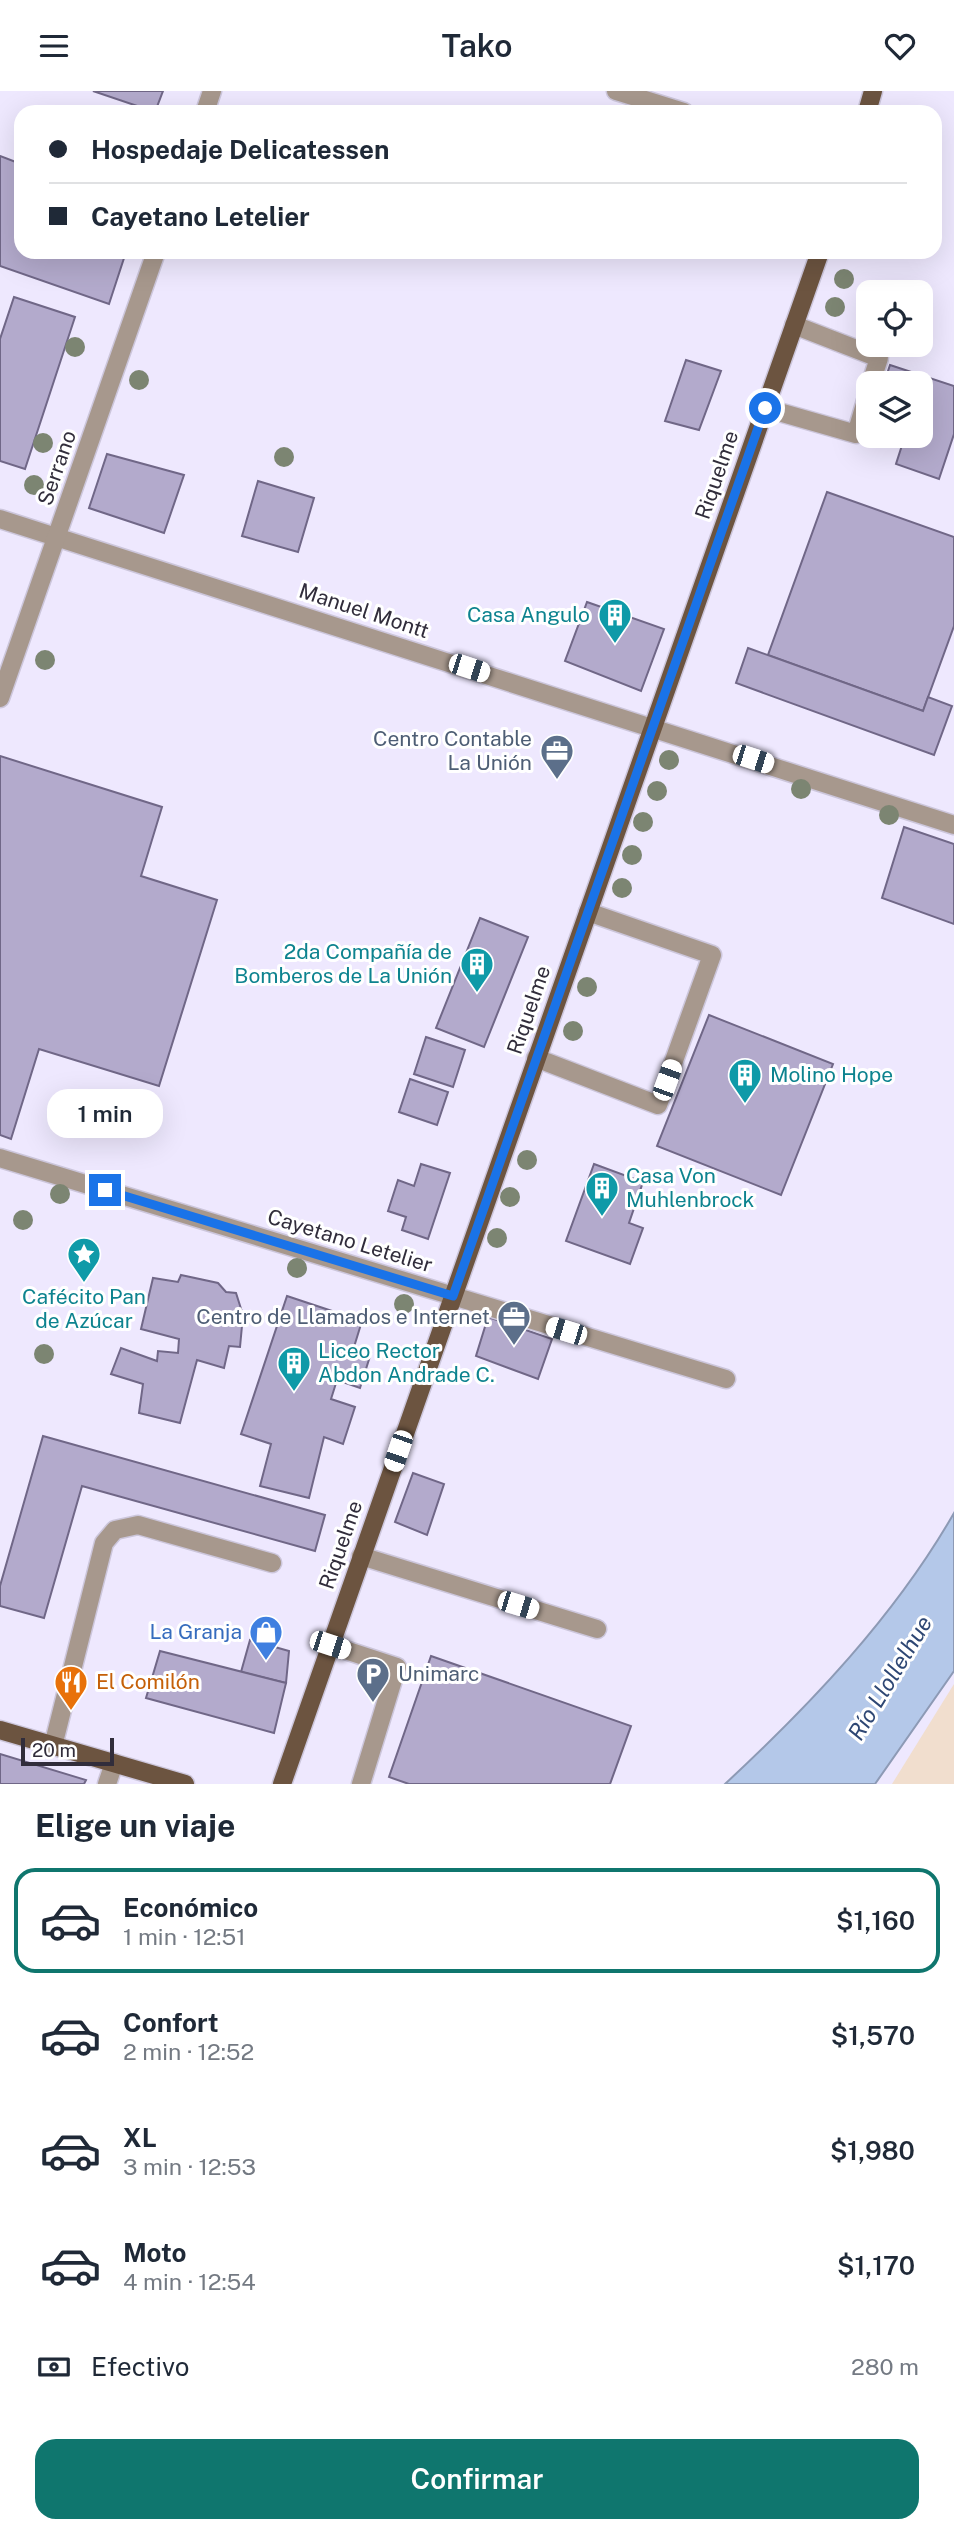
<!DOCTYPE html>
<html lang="es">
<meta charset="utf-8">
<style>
body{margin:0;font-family:"Public Sans",sans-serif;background:#f2f2f3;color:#1f2937;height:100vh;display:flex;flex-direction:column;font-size:26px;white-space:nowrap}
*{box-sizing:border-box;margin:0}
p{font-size:23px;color:#747a83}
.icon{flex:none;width:38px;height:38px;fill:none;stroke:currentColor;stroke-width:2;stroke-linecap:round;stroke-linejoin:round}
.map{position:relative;height:1693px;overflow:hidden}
.side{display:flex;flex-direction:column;background:#fff;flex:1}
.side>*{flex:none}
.banner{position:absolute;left:14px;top:14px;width:928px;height:154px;border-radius:21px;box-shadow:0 7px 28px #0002;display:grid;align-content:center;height:154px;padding:0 35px;background:#fff}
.fabs{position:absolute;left:856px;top:189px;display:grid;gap:14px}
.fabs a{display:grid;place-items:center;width:77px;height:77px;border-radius:14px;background:#fff;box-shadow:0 7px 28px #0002;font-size:35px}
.scale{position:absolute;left:21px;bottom:18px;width:93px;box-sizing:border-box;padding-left:7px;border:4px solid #312d3b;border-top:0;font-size:19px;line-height:24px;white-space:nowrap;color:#312d3b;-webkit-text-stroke:5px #fff;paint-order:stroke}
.end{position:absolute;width:32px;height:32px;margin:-16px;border:9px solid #1a73e8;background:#fff;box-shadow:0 0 0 4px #fff}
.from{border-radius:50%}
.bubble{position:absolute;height:49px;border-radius:21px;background:#fff;box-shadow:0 7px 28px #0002;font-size:23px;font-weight:600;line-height:49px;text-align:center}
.car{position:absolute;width:21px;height:42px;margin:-21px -10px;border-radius:9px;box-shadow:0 0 5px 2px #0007;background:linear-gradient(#fff 24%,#345 0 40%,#fff 0 76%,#345 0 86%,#fff 0)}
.banner b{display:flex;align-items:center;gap:24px;height:66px;font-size:26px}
.banner b+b{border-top:2px solid #e0e1e3}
.banner i{width:18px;height:18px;background:#1f2937}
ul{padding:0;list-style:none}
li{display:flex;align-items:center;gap:21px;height:105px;margin:0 14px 10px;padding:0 21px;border:4px solid transparent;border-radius:21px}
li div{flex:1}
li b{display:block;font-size:26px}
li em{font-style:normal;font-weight:600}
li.active{border-color:#0f766e}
li>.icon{width:63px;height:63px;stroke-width:1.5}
h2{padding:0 35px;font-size:32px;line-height:84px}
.pay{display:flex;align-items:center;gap:18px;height:77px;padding:0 35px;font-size:26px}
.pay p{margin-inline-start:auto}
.cta{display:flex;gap:14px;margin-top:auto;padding:14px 35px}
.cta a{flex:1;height:80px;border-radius:21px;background:#0f766e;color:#fff;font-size:28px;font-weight:600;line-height:80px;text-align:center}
header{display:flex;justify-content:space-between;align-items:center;height:91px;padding:0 35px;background:#fff;font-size:32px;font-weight:600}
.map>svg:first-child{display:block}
.industrial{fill:#f1dece}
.water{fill:#b4c8e9;stroke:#8d9ab5;stroke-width:2}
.building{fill:#b3aacc;stroke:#706787;stroke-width:2}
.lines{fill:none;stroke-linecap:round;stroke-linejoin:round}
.minor-casing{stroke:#ccc6db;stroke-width:21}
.major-casing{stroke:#ccc6db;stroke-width:21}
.minor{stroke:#a7988d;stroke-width:18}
.major{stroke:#6c5440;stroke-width:18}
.tree{fill:#7c8572}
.route{stroke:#1a73e8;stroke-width:9}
.labels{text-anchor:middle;stroke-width:6;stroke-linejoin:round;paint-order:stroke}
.street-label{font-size:21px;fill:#312d3b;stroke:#fff}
.culture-label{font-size:21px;fill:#0d838f;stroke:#fff;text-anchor:start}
.service-label{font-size:21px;fill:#4e5e75;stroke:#fff;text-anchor:end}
.shop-label{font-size:21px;fill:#366cbe;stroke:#fff;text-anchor:end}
.food-label{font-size:21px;fill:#c56008;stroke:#fff;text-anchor:start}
.water-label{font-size:23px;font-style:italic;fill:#2e4774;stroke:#fff}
</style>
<header><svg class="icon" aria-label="menu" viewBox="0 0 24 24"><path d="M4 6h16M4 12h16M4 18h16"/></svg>Tako<svg class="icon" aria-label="heart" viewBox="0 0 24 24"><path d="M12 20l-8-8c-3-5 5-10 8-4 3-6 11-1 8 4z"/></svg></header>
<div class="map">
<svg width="954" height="1693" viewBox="0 0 954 1693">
<rect width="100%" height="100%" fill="#eee8fe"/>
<polygon class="industrial" points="954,1593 954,1693 892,1693"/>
<path class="water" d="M954 1422V1580L875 1693H725C811 1613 895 1525 954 1422Z"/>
<g class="building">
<polygon points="93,0 163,0 155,21"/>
<polygon points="0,65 21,73 21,161 126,161 109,213 0,175"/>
<polygon points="14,206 75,226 25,378 0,370 0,248"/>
<polygon points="686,269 721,280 699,339 665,330"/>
<polygon points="890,274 954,295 954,343 939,388 896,373 905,345 920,345 920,292 884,292"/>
<polygon points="107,363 184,384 164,442 89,417"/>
<polygon points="258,390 314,407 298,461 242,445"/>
<polygon points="827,401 954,446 954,535 923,620 768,564"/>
<polygon points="587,511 664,538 641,600 565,570"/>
<polygon points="748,557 923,620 928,606 952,615 934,664 736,592"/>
<polygon points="0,665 162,716 141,785 217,809 159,995 39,958 11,1048 0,1044"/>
<polygon points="904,736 954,753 954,833 882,807"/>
<polygon points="480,827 528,846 484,956 436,937"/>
<polygon points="709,924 833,973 781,1104 657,1055"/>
<polygon points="426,946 465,959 453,996 414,983"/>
<polygon points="410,988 448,1001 437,1034 399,1021"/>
<polygon points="421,1073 450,1082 428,1148 402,1139 406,1126 388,1120 398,1089 414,1095"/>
<polygon points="594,1073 643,1091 629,1132 643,1137 630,1173 566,1150"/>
<polygon points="181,1184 218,1192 226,1201 236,1202 243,1224 240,1256 229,1255 224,1277 197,1269 180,1332 139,1322 143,1293 111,1283 121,1257 157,1270 158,1260 178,1262 179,1248 141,1238 153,1187 178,1191"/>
<polygon points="287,1205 362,1230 354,1256 371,1262 360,1297 337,1289 331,1308 355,1316 343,1353 324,1346 309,1407 260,1395 271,1353 241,1343"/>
<polygon points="488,1226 552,1248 538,1288 476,1265"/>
<polygon points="43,1345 325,1424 315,1460 82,1395 44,1527 0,1515 0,1495"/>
<polygon points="413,1382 444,1393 427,1444 395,1431"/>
<polygon points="250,1549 289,1560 286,1592 241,1581"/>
<polygon points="160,1560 286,1592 274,1642 146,1607"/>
<polygon points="431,1565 631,1635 610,1693 409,1693 389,1686"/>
<polygon points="0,1663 86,1689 84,1693 0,1693"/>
</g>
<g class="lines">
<defs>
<g id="minor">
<polyline points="616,0 684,21"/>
<polyline points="205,21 212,0"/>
<polyline points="794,234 879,267 871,292"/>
<polyline points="765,317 856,343 868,303"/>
<polyline points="0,428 954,734"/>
<polyline points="0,607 156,161"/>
<polyline points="536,967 658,1014 712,864 588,821"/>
<polyline points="0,1067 726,1288"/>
<polyline points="361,1465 597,1538"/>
<polyline points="330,1554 397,1576 361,1693"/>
<polyline points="53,1655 104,1452 115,1439 138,1434 272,1472"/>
<polyline points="107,1693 114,1672"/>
</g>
<g id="major">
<polyline points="867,21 873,0"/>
<polyline points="0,1639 185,1693"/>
<polyline points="282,1693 820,161"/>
</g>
</defs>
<use href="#minor" class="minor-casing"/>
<use href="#major" class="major-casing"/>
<use href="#minor" class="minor"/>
<use href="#major" class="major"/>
</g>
<g class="tree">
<circle cx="844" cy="188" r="10"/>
<circle cx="835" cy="216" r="10"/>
<circle cx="75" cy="256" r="10"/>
<circle cx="139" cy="289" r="10"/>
<circle cx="43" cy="352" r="10"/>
<circle cx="284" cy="366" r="10"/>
<circle cx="34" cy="394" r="10"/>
<circle cx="45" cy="569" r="10"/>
<circle cx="669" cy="669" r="10"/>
<circle cx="801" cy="698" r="10"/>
<circle cx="657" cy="700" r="10"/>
<circle cx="889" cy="724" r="10"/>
<circle cx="643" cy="731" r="10"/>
<circle cx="632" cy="764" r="10"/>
<circle cx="622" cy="797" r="10"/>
<circle cx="587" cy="896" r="10"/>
<circle cx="573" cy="940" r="10"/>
<circle cx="527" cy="1069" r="10"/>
<circle cx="60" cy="1103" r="10"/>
<circle cx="510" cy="1106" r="10"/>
<circle cx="23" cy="1129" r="10"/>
<circle cx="497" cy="1147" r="10"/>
<circle cx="297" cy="1177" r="10"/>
<circle cx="404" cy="1213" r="10"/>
<circle cx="44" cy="1263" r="10"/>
</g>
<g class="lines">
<polyline class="route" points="105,1099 453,1205 765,317"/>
</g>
<defs>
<symbol id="building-pin" viewBox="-11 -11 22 30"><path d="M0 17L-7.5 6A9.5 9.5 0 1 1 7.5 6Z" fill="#0f9aa8" stroke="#fff"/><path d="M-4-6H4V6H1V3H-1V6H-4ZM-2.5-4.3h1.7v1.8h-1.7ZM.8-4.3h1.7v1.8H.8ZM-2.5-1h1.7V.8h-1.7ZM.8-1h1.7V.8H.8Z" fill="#fff"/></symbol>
<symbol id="office-pin" viewBox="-11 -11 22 30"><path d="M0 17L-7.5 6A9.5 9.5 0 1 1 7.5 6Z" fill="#5c6f8a" stroke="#fff"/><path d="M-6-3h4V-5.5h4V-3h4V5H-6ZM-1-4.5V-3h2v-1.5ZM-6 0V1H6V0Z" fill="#fff"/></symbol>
<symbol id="sight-pin" viewBox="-11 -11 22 30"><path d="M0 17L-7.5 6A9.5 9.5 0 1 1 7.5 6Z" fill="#0f9aa8" stroke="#fff"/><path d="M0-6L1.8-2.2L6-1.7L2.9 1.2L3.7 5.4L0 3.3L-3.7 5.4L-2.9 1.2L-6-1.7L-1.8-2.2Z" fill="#fff"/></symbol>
<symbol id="shop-pin" viewBox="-11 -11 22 30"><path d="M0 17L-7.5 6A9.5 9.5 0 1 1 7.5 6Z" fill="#3f7fe0" stroke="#fff"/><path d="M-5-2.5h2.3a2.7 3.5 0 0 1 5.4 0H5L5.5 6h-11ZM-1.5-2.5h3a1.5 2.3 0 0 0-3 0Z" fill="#fff"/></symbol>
<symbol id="parking-pin" viewBox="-11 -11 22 30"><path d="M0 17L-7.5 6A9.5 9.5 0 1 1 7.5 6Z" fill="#5c6f8a" stroke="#fff"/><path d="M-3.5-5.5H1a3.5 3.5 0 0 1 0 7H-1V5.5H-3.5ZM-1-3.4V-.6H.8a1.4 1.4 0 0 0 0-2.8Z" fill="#fff"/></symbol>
<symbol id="restaurant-pin" viewBox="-11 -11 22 30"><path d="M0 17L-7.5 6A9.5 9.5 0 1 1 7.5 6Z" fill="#e8710a" stroke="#fff"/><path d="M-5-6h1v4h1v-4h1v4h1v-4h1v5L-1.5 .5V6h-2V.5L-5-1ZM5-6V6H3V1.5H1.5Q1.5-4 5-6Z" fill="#fff"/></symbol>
</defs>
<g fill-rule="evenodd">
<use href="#building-pin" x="596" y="505" width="38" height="52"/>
<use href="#office-pin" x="538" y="641" width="38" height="52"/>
<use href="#building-pin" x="458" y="854" width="38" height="52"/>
<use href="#building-pin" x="726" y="965" width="38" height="52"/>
<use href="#building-pin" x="583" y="1078" width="38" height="52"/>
<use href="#sight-pin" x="65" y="1144" width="38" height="52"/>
<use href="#office-pin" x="495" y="1207" width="38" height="52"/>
<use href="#building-pin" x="275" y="1253" width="38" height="52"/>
<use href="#shop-pin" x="247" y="1522" width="38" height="52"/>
<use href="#parking-pin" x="354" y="1564" width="38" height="52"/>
<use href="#restaurant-pin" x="52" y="1572" width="38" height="52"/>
</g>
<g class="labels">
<g class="street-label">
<text transform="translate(57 377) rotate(-71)" y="7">Serrano</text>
<text transform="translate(717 384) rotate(-71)" y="7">Riquelme</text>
<text transform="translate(364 520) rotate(18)" y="7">Manuel Montt</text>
<text transform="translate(529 919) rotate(-71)" y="7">Riquelme</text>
<text transform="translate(350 1150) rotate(17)" y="7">Cayetano Letelier</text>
<text transform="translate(341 1454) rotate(-71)" y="7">Riquelme</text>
</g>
<g class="culture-label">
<text x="590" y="531" text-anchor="end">Casa Angulo</text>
<text x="452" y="868" text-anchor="end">2da Compañía de<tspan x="452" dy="24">Bomberos de La Unión</tspan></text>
<text x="770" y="991">Molino Hope</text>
<text x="626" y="1092">Casa Von<tspan x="626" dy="24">Muhlenbrock</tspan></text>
<text x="84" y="1213" text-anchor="middle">Cafécito Pan<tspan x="84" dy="24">de Azúcar</tspan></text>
<text x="318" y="1267">Liceo Rector<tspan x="318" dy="24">Abdon Andrade C.</tspan></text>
</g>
<g class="service-label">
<text x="532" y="655">Centro Contable<tspan x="532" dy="24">La Unión</tspan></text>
<text x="490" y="1233">Centro de Llamados e Internet</text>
<text x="398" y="1590" text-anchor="start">Unimarc</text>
</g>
<g class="shop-label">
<text x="242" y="1548">La Granja</text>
</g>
<g class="food-label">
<text x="96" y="1598">El Comilón</text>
</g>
<g class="water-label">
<text transform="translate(890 1587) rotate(-59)" y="8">Río Llollelhue</text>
</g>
</g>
</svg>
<div class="fabs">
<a><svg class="icon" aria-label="locate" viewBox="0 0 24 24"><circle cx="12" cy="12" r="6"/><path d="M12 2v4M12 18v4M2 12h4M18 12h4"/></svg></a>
<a><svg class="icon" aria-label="layers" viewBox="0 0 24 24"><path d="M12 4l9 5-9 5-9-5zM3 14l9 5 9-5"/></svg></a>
</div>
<div class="scale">20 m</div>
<i class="end from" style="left:765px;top:317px"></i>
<i class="end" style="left:105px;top:1099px"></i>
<div class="bubble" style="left:47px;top:998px;width:116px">1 min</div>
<i class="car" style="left:469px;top:577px;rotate:108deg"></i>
<i class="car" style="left:753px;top:668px;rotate:108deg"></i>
<i class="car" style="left:667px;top:989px;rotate:20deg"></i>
<i class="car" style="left:566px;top:1240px;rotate:287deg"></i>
<i class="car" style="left:398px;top:1360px;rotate:199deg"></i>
<i class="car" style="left:518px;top:1514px;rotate:107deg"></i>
<i class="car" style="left:330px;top:1554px;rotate:108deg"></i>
<div class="banner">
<b><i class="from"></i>Hospedaje Delicatessen</b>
<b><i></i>Cayetano Letelier</b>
</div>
</div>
<section class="side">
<h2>Elige un viaje</h2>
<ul>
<li class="active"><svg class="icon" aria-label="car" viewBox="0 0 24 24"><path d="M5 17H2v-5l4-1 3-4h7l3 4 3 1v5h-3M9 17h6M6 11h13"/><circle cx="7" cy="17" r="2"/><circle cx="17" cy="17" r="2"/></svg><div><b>Económico</b><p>1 min · 12:51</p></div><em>$1,160</em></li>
<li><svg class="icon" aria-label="car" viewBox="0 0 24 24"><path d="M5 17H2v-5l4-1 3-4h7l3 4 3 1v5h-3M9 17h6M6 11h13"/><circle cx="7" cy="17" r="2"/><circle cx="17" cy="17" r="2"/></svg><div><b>Confort</b><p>2 min · 12:52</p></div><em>$1,570</em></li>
<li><svg class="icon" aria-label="car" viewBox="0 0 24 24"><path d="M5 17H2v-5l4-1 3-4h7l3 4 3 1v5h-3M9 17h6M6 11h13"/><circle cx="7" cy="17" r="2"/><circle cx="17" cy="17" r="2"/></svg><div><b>XL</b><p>3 min · 12:53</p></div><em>$1,980</em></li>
<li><svg class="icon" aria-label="car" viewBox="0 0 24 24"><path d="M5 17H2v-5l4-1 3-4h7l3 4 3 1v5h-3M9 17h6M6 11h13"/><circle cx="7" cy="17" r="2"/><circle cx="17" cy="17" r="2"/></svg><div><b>Moto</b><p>4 min · 12:54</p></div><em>$1,170</em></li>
</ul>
<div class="pay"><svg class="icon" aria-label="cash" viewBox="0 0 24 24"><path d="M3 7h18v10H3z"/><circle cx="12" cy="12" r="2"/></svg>Efectivo<p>280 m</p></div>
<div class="cta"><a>Confirmar</a></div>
</section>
